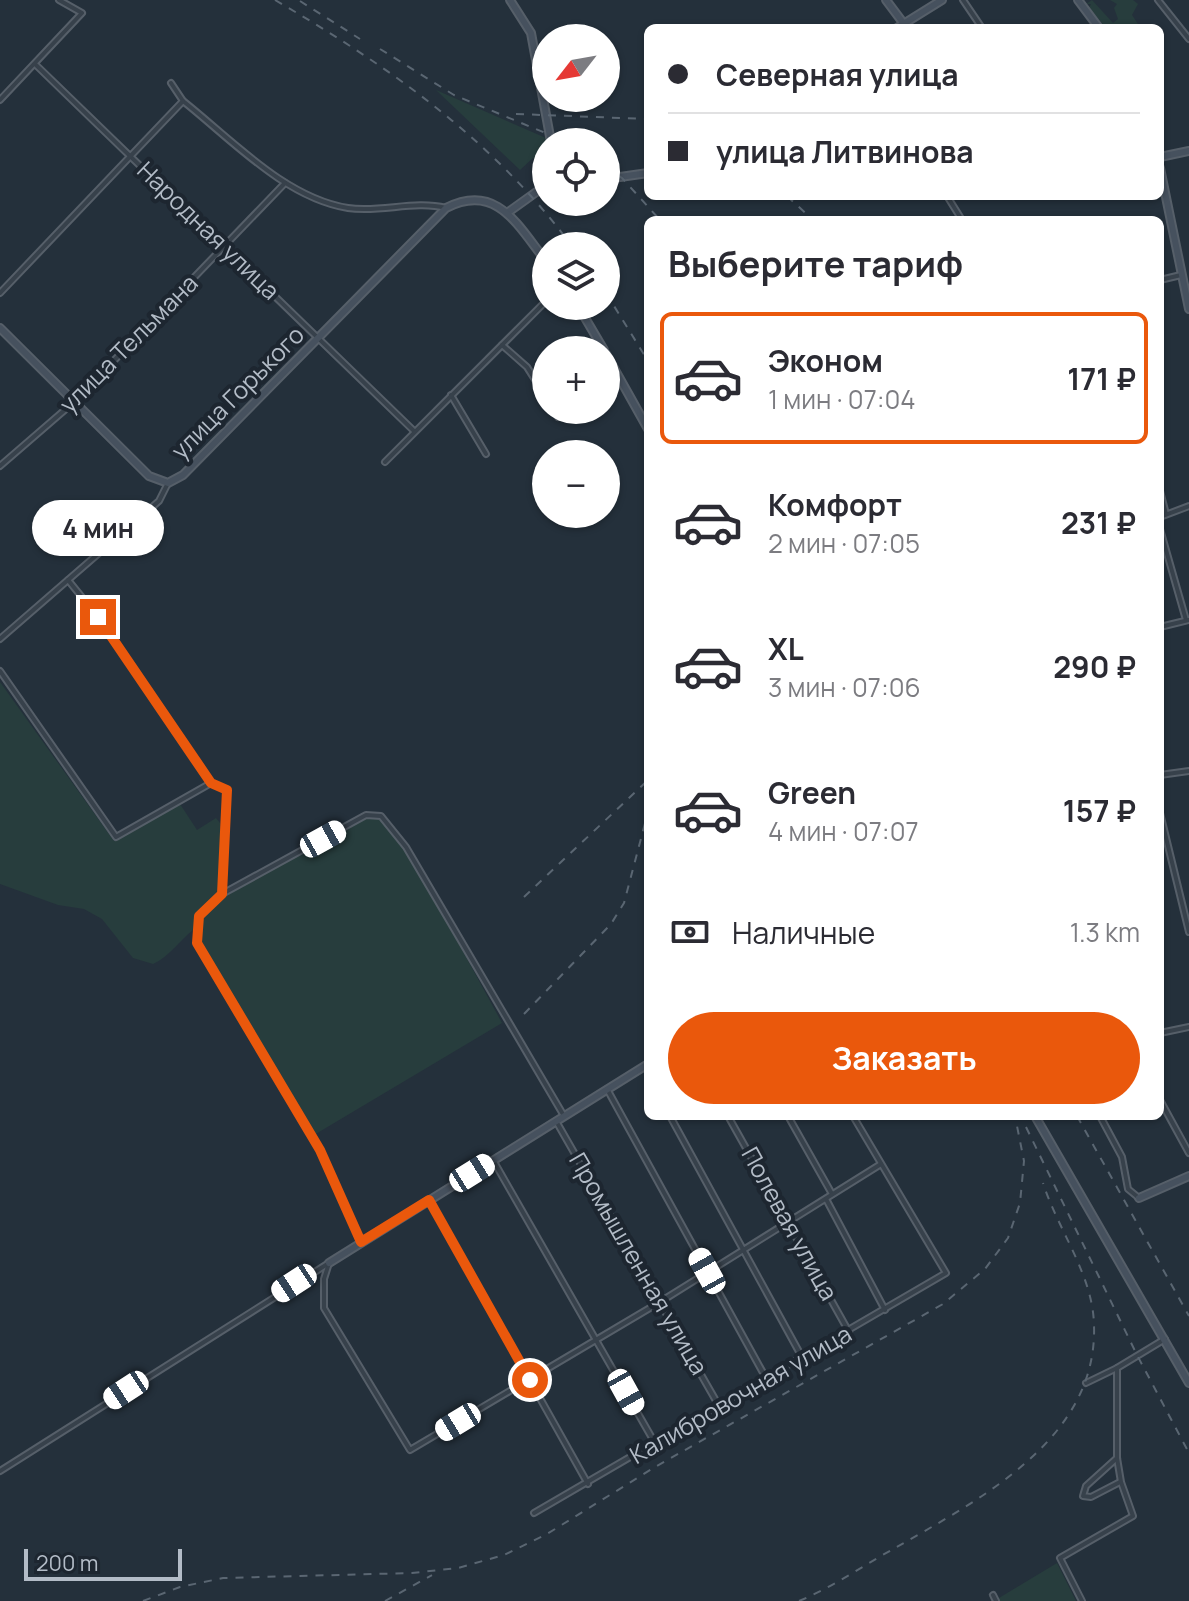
<!DOCTYPE html>
<html lang="ru">
<meta charset="utf-8">
<style>
body{margin:0;font-family:Manrope,sans-serif;background:#f2f2f3;color:#2b2b33;height:100vh;display:flex;flex-direction:column;font-size:30px;white-space:nowrap}
*{box-sizing:border-box;margin:0}
p{font-size:26px;color:#7c7c81}
.icon{flex:none;width:44px;height:44px;fill:none;stroke:currentColor;stroke-width:2;stroke-linecap:round;stroke-linejoin:round}
.map{position:relative;flex:1;overflow:hidden}
.sheet{position:absolute;left:644px;top:216px;width:520px;height:904px;display:flex;flex-direction:column;background:#fff;border-radius:12px;box-shadow:0 2px 6px #0004}
.sheet>*{flex:none}
.banner{position:absolute;left:644px;top:24px;width:520px;height:176px;border-radius:12px;box-shadow:0 2px 6px #0004;display:grid;align-content:center;height:176px;padding:0 24px;background:#fff}
.needle{width:52px;rotate:239deg}
.tools{position:absolute;left:532px;top:24px;display:grid;gap:16px}
.tools a{display:grid;place-items:center;width:88px;height:88px;border-radius:50%;background:#fff;box-shadow:0 2px 6px #0004;font-size:40px}
.scale{position:absolute;left:24px;bottom:20px;width:158px;box-sizing:border-box;padding-left:8px;border:4px solid #b3bcc7;border-top:0;font-size:22px;line-height:28px;white-space:nowrap;color:#b3bcc7;-webkit-text-stroke:6px #1d2630;paint-order:stroke}
.end{position:absolute;width:36px;height:36px;margin:-18px;border:10px solid #ea580c;background:#fff;box-shadow:0 0 0 4px #fff}
.from{border-radius:50%}
.bubble{position:absolute;height:56px;border-radius:28px;background:#fff;box-shadow:0 2px 6px #0004;font-size:26px;font-weight:700;line-height:56px;text-align:center}
.car{position:absolute;width:24px;height:48px;margin:-24px -12px;border-radius:10px;box-shadow:0 0 6px 2px #0007;background:linear-gradient(#fff 24%,#345 0 40%,#fff 0 76%,#345 0 86%,#fff 0)}
.banner b{display:flex;align-items:center;gap:28px;height:76px;font-size:30px}
.banner b+b{border-top:2px solid #e1e1e2}
.banner i{width:20px;height:20px;background:#2b2b33}
ul{padding:0;list-style:none}
li{display:flex;align-items:center;gap:24px;height:132px;margin:0 16px 12px;padding:0 8px;border:4px solid transparent;border-radius:12px}
li div{flex:1}
li b{display:block;font-size:30px}
li em{font-style:normal;font-weight:700}
li.selected{border-color:#ea580c}
li>.icon{width:72px;height:72px;stroke-width:1.5}
h2{padding:0 24px;font-size:36px;line-height:96px}
.pay{display:flex;align-items:center;gap:20px;height:88px;padding:0 24px;font-size:30px}
.pay p{margin-inline-start:auto}
.button{display:flex;gap:16px;margin-top:auto;padding:16px 24px}
.button a{flex:1;height:92px;border-radius:48px;background:#ea580c;color:#fff;font-size:32px;font-weight:700;line-height:92px;text-align:center}
.map>svg:first-child{display:block}
.green{fill:#273d3d}
.lines{fill:none;stroke-linecap:round;stroke-linejoin:round}
.street-casing{stroke:#565f69;stroke-width:8}
.secondary-casing{stroke:#565f69;stroke-width:10}
.street{stroke:#37414b;stroke-width:4}
.secondary{stroke:#46515e;stroke-width:6}
.rail{stroke:#5a6672;stroke-width:2;stroke-dasharray:8 8;stroke-linecap:butt}
.route{stroke:#ea580c;stroke-width:10}
.labels{text-anchor:middle;stroke-width:8;stroke-linejoin:round;paint-order:stroke}
.street-label{font-size:24px;fill:#b3bcc7;stroke:#1d2630}
</style>
<div class="map">
<svg width="1189" height="1601" viewBox="0 0 1189 1601">
<rect width="100%" height="100%" fill="#24303b"/>
<g class="green">
<polygon points="1092,0 1113,23 1118,19 1114,8 1117,4 1110,0 1133,0 1138,4 1132,15 1138,24 1133,28 1127,24 1122,28 1106,28 1089,8 1091,4 1086,4"/>
<polygon points="436,90 546,138 546,171 533,158 520,170"/>
<path d="M0 682 114 841 180 804 197 830 216 818 220 823V897L197 915 193 930C179 941 169 957 153 964L133 958 102 919 84 909 58 905 0 884Z"/>
<path d="M366 815 381 816 406 847 502 1023 314 1135 204 957C193 936 194 922 211 904Z"/>
<polygon points="1057,1563 1076,1601 994,1601"/>
</g>
<g class="lines">
<defs>
<g id="street">
<polyline points="963,0 982,28"/>
<polyline points="1158,0 1189,39"/>
<polyline points="36,65 414,431"/>
<path d="M171 83 183 101C231 139 285 198 348 208 381 213 414 200 446 208"/>
<polyline points="0,100 82,13 59,0"/>
<polyline points="947,196 962,220"/>
<polyline points="1160,280 1181,275"/>
<polyline points="0,293 183,101"/>
<polyline points="502,345 527,367 546,397"/>
<polyline points="451,395 486,454"/>
<polyline points="554,410 558,417"/>
<polyline points="385,462 546,301"/>
<polyline points="0,466 74,402 285,183"/>
<polyline points="1160,491 1166,514"/>
<polyline points="1160,517 1189,506"/>
<polyline points="1160,529 1186,620"/>
<polyline points="68,580 98,617 211,783"/>
<polyline points="1160,627 1189,620"/>
<polyline points="0,639 159,501 168,483"/>
<polyline points="0,671 116,837 211,783"/>
<polyline points="1160,775 1189,771"/>
<polyline points="211,783 227,790 222,893"/>
<polyline points="1160,813 1189,932"/>
<polyline points="1160,1033 1189,1027"/>
<polyline points="607,1089 767,1380"/>
<polyline points="1160,1100 1189,1153"/>
<polyline points="670,1116 803,1359"/>
<polyline points="728,1116 849,1332"/>
<polyline points="788,1116 832,1194"/>
<polyline points="1100,1116 1122,1157 1128,1189 1139,1198"/>
<polyline points="556,1121 719,1406"/>
<polyline points="493,1160 656,1445"/>
<polyline points="826,1199 885,1310"/>
<polyline points="429,1200 588,1484"/>
<polyline points="361,1242 320,1150 197,943 199,916 222,894 366,815 381,816 406,847 564,1116"/>
<polyline points="329,1263 324,1279 324,1308 410,1450 660,1302 881,1164"/>
<polyline points="1086,1383 1117,1368"/>
<polyline points="1117,1458 1086,1486 1083,1496 1091,1497 1120,1482"/>
<polyline points="0,1471 329,1263"/>
<polyline points="534,1513 946,1273 853,1116"/>
<polyline points="993,1595 996,1601"/>
<polyline points="1082,1601 1060,1558 1133,1516 1121,1482 1117,1458 1117,1368 1165,1339"/>
</g>
<g id="secondary">
<polyline points="510,0 531,33 551,142"/>
<polyline points="886,0 904,24"/>
<polyline points="1078,0 1099,28"/>
<polyline points="897,28 942,0"/>
<polyline points="1160,157 1189,151"/>
<polyline points="1160,168 1189,309"/>
<polyline points="606,179 648,173"/>
<polyline points="507,213 546,185"/>
<polyline points="578,306 604,350"/>
<path d="M0 328 149 476 168 483 183 475 446 208C497 182 518 226 546 261"/>
<polyline points="606,354 648,429"/>
<polyline points="1035,1116 1189,1383"/>
<polyline points="1139,1198 1189,1176"/>
<polyline points="329,1263 648,1064"/>
</g>
</defs>
<use href="#street" class="street-casing"/>
<use href="#secondary" class="secondary-casing"/>
<use href="#street" class="street"/>
<use href="#secondary" class="secondary"/>
<g class="rail">
<path d="M275 0C390 67 492 139 572 246"/>
<polyline points="300,1 360,39"/>
<polyline points="380,49 454,95 567,142"/>
<polyline points="516,114 648,119"/>
<polyline points="606,167 622,178 660,220"/>
<polyline points="787,196 813,220"/>
<polyline points="606,293 648,361"/>
<polyline points="524,897 648,780"/>
<polyline points="524,1014 611,924 624,903 648,812"/>
<polyline points="1077,1116 1189,1316"/>
<polyline points="1026,1127 1137,1355 1189,1453"/>
<polyline points="143,1601 180,1587 223,1578 412,1573 458,1568 504,1555 547,1534 655,1467 943,1304 985,1269 1008,1238 1020,1203 1024,1161 1015,1116"/>
<polyline points="385,1601 432,1575"/>
<path d="M799 1601C833 1587 864 1565 895 1548 980 1499 1098 1439 1094 1325 1093 1275 1058 1230 1043 1183"/>
</g>
</g>
<g class="lines">
<polyline class="route" points="98,617 211,783 227,790 222,894 199,916 197,943 320,1150 361,1242 429,1200 530,1380"/>
</g>
<g class="labels">
<g class="street-label">
<text transform="translate(208 231) rotate(44)" y="8">Народная улица</text>
<text transform="translate(129 344) rotate(-45)" y="8">улица Тельмана</text>
<text transform="translate(238 393) rotate(-45)" y="8">улица Горького</text>
<text transform="translate(789 1224) rotate(61)" y="8">Полевая улица</text>
<text transform="translate(638 1264) rotate(60)" y="8">Промышленная улица</text>
<text transform="translate(741 1395) rotate(-30)" y="8">Калибровочная улица</text>
</g>
</g>
</svg>
<div class="tools">
<a><svg class="needle" viewBox="-14 -14 28 28"><path d="M0-13l5 13h-10z" fill="#e53935"/><path d="M0 13l5-13h-10z" fill="#7c7c81"/></svg></a>
<a><svg class="icon" aria-label="locate" viewBox="0 0 24 24"><circle cx="12" cy="12" r="6"/><path d="M12 2v4M12 18v4M2 12h4M18 12h4"/></svg></a>
<a><svg class="icon" aria-label="layers" viewBox="0 0 24 24"><path d="M12 4l9 5-9 5-9-5zM3 14l9 5 9-5"/></svg></a>
<a>+</a>
<a>−</a>
</div>
<div class="scale">200 m</div>
<i class="end from" style="left:530px;top:1380px"></i>
<i class="end" style="left:98px;top:617px"></i>
<div class="bubble" style="left:32px;top:500px;width:132px">4 мин</div>
<i class="car" style="left:323px;top:839px;rotate:61deg"></i>
<i class="car" style="left:472px;top:1173px;rotate:58deg"></i>
<i class="car" style="left:707px;top:1271px;rotate:331deg"></i>
<i class="car" style="left:294px;top:1283px;rotate:237deg"></i>
<i class="car" style="left:126px;top:1390px;rotate:237deg"></i>
<i class="car" style="left:626px;top:1392px;rotate:151deg"></i>
<i class="car" style="left:458px;top:1422px;rotate:239deg"></i>
<div class="banner">
<b><i class="from"></i>Северная улица</b>
<b><i></i>улица Литвинова</b>
</div>
<section class="sheet">
<h2>Выберите тариф</h2>
<ul>
<li class="selected"><svg class="icon" aria-label="car" viewBox="0 0 24 24"><path d="M5 17H2v-5l4-1 3-4h7l3 4 3 1v5h-3M9 17h6M6 11h13"/><circle cx="7" cy="17" r="2"/><circle cx="17" cy="17" r="2"/></svg><div><b>Эконом</b><p>1 мин · 07:04</p></div><em>171 ₽</em></li>
<li><svg class="icon" aria-label="car" viewBox="0 0 24 24"><path d="M5 17H2v-5l4-1 3-4h7l3 4 3 1v5h-3M9 17h6M6 11h13"/><circle cx="7" cy="17" r="2"/><circle cx="17" cy="17" r="2"/></svg><div><b>Комфорт</b><p>2 мин · 07:05</p></div><em>231 ₽</em></li>
<li><svg class="icon" aria-label="car" viewBox="0 0 24 24"><path d="M5 17H2v-5l4-1 3-4h7l3 4 3 1v5h-3M9 17h6M6 11h13"/><circle cx="7" cy="17" r="2"/><circle cx="17" cy="17" r="2"/></svg><div><b>XL</b><p>3 мин · 07:06</p></div><em>290 ₽</em></li>
<li><svg class="icon" aria-label="car" viewBox="0 0 24 24"><path d="M5 17H2v-5l4-1 3-4h7l3 4 3 1v5h-3M9 17h6M6 11h13"/><circle cx="7" cy="17" r="2"/><circle cx="17" cy="17" r="2"/></svg><div><b>Green</b><p>4 мин · 07:07</p></div><em>157 ₽</em></li>
</ul>
<div class="pay"><svg class="icon" aria-label="cash" viewBox="0 0 24 24"><path d="M3 7h18v10H3z"/><circle cx="12" cy="12" r="2"/></svg>Наличные<p>1.3 km</p></div>
<div class="button"><a>Заказать</a></div>
</section>
</div>
